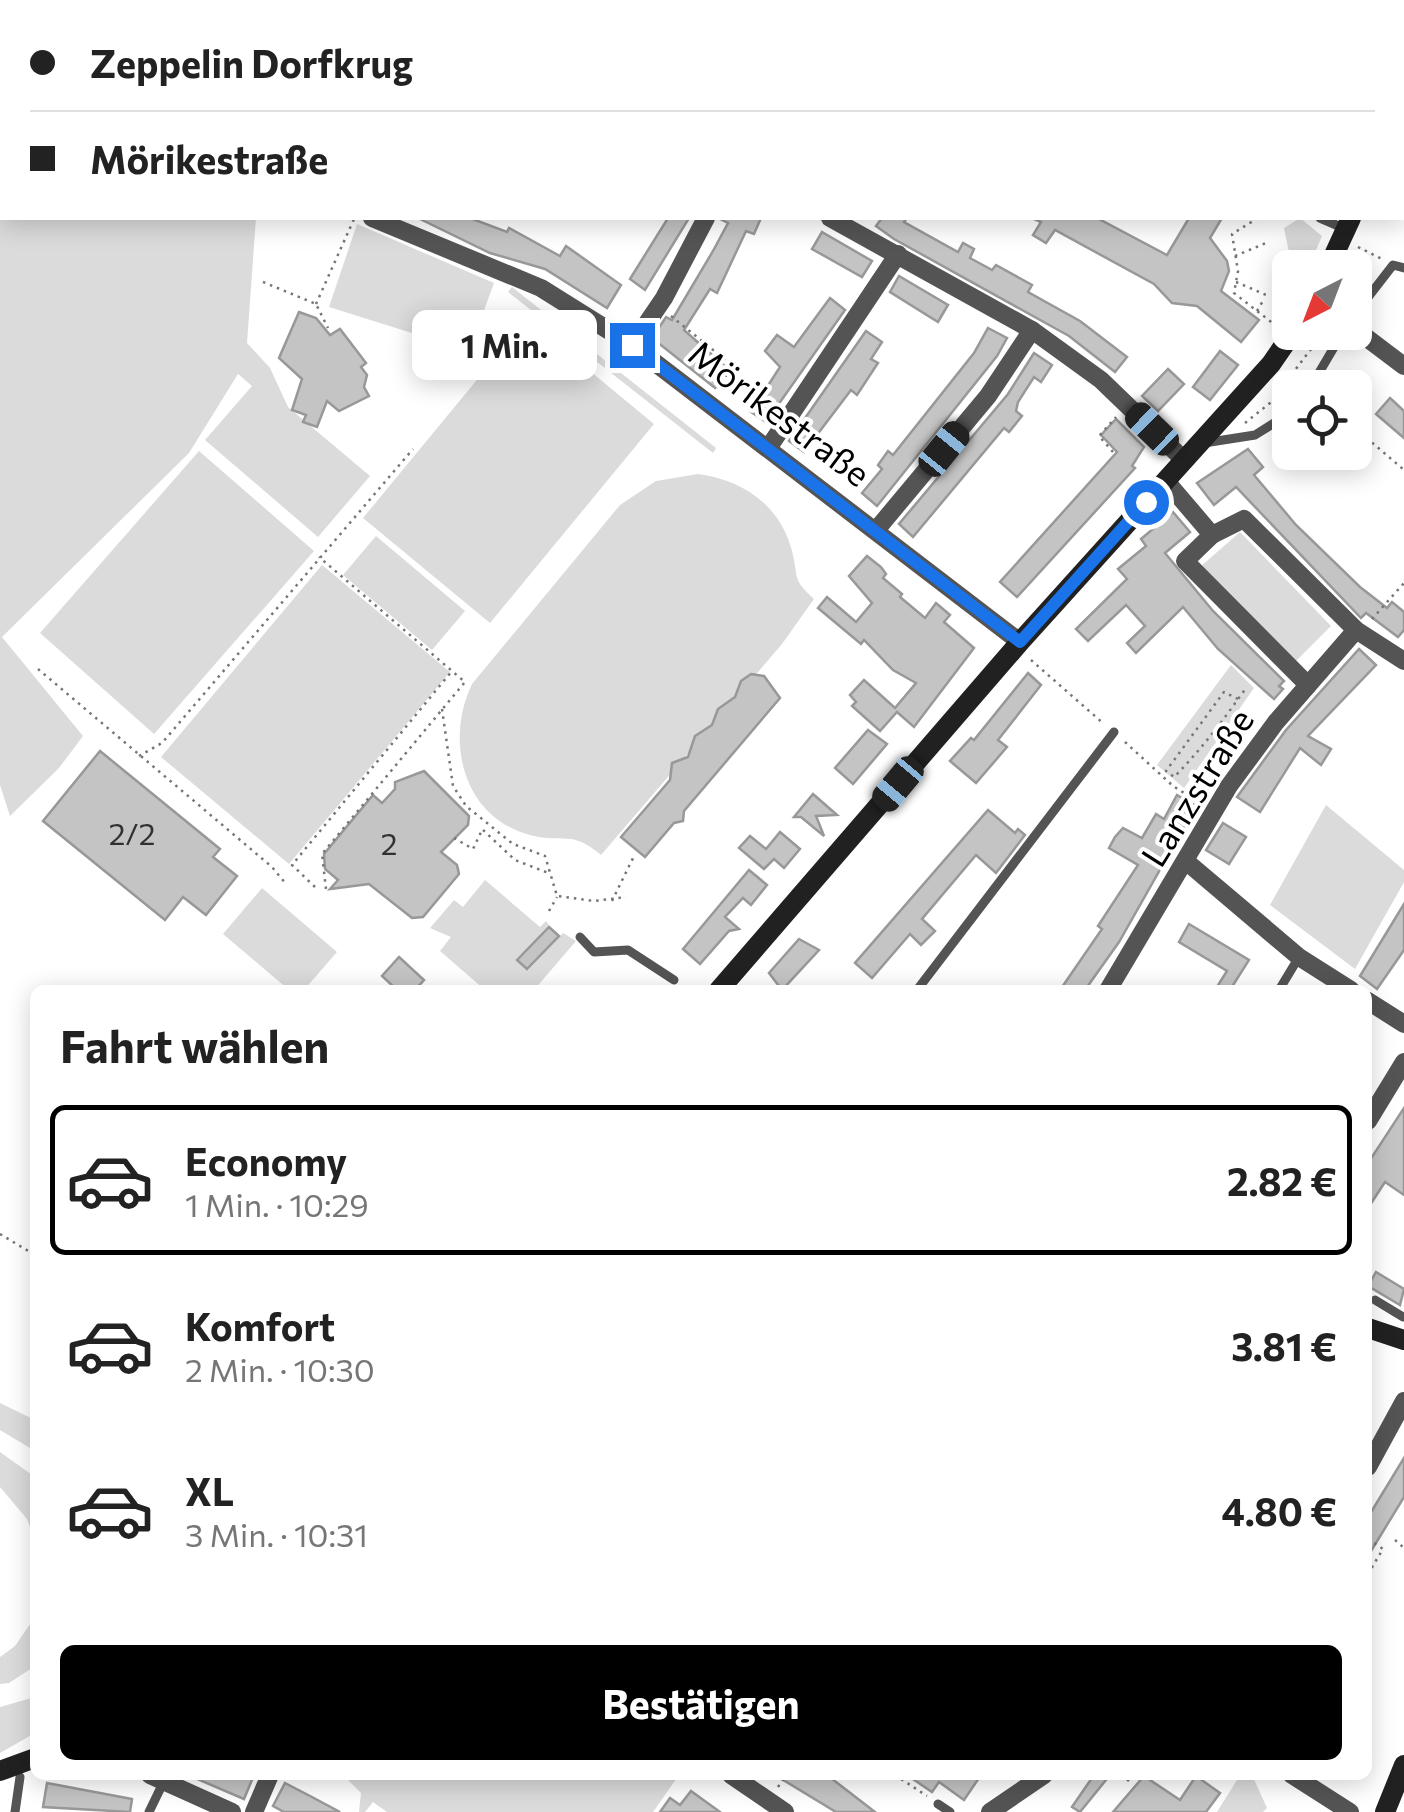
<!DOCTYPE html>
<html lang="de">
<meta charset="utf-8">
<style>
body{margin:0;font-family:Commissioner,sans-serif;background:#f2f2f2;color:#222;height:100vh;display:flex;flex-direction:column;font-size:38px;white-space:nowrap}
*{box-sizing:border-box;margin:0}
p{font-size:32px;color:#767676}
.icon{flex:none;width:55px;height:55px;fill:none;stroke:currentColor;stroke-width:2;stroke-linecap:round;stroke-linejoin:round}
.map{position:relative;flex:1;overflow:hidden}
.side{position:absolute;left:30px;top:985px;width:1342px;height:795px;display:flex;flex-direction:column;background:#fff;border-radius:15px;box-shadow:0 5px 25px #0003}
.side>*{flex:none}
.guide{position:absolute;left:0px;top:0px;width:1405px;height:220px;box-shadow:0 5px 25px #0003;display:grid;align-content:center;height:220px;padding:0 30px;background:#fff}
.needle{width:65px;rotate:222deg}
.tools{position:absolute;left:1272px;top:250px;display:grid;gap:20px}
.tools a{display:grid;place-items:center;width:100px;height:100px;border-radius:15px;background:#fff;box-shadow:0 5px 25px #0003;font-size:50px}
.end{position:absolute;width:45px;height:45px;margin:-22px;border:12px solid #1a73e8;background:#fff;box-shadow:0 0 0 5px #fff}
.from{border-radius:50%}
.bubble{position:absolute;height:70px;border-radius:15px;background:#fff;box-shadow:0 5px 25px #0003;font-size:32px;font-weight:700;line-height:70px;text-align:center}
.car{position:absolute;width:30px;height:60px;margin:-30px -15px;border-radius:12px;box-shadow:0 0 8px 2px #0007;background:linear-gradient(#222 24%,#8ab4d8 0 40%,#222 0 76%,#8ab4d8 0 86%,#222 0)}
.guide b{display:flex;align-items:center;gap:35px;height:95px;font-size:38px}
.guide b+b{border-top:2px solid #e0e0e0}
.guide i{width:25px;height:25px;background:#222}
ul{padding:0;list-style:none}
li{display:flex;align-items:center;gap:30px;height:150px;margin:0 20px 15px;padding:0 10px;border:5px solid transparent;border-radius:15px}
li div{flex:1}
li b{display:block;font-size:38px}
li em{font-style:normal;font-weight:700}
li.current{border-color:#000}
li>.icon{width:90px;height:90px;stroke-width:1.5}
h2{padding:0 30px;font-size:45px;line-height:120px}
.action{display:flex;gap:20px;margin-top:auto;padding:20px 30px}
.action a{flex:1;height:115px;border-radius:15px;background:#000;color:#fff;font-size:40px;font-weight:700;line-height:115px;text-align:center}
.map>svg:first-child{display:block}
.green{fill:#dbdbdb}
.building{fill:#c4c4c4;stroke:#989898;stroke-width:2.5}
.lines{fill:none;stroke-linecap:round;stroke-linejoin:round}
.primary-tunnel{stroke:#d9d9d9;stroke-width:25;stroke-dasharray:25 12;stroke-linecap:butt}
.primary-casing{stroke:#dbdbdb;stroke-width:28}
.path{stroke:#767676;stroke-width:2.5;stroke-dasharray:2.5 5;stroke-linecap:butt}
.lane{stroke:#545454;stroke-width:9}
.street{stroke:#545454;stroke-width:18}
.secondary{stroke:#212121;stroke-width:20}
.primary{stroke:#000;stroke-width:25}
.route{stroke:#1a73e8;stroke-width:12}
.labels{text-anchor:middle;stroke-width:8;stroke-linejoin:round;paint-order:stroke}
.number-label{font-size:30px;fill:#313131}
.street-label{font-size:35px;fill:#000;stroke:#fff}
</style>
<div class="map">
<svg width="1404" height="1812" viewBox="0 0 1404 1812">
<rect width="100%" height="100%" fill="#fff"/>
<g class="green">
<polygon points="0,175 2,218 256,218 247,343 270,368 288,407 370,476 318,537 205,440 252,386 238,374 189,453 2,637 83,736 59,768 10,816 0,785"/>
<polygon points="1300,218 1322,236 1309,267 1292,267 1284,228"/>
<polygon points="357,224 494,283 469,351 329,307"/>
<polygon points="512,287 716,448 713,453 508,292"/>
<polygon points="527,319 654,424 490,623 363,518"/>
<polygon points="199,451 314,551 154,734 40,633"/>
<path d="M698 474C743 480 780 505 792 551 799 578 791 578 814 599L782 644 601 855C570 829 565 844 530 835 462 817 445 740 472 684L620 505 656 481Z"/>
<polygon points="1240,532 1331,626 1295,662 1200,567"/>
<polygon points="376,536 465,611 432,650 343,575"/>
<polygon points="322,565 450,672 289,864 161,757"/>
<polygon points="1231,665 1254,688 1184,788 1157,765"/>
<polygon points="1326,805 1404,870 1404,882 1355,969 1270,905"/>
<polygon points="485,880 540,927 546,921 549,925 516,959 528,970 563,933 576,941 534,990 485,990 440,951 451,937 430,928 454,900 463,907"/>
<polygon points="262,888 337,952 304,990 289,990 223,934"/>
<polygon points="0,1403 35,1420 35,1451 0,1430"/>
<polygon points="0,1452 35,1477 35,1540 27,1519 0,1487"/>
<polygon points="35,1617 35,1666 9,1683 0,1684 0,1657 15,1646"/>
<polygon points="35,1697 35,1733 0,1753 0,1707"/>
<polygon points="343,1775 679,1775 653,1812 387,1812 373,1802 365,1812 359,1812 361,1793"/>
<polygon points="1240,1775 1252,1775 1267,1808 1263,1812 1217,1812"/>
</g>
<g class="building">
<polygon points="418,218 470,218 507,232 509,228 560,256 566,246 621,285 607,308 545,269 490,253"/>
<polygon points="668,218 689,218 645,290 630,279"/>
<polygon points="718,218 761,218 754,234 746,231 717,293 710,289 684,330 727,368 715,388 652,338 666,317 672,320 713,251 728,223"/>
<polygon points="882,218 907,218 904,222 958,252 963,243 974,249 970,258 992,270 996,265 1032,285 1028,292 1080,321 1127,357 1115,372 1069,336 894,239 876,226"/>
<polygon points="1032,218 1097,218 1167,255 1189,218 1222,218 1210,238 1227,261 1229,271 1221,291 1259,320 1241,342 1197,306 1172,303 1154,284 1055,230 1046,243 1033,235 1041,222"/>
<polygon points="822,232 872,261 862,277 812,249"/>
<polygon points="899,276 948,305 938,322 890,292"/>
<polygon points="830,298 845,310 766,422 751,412 780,367 765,351 777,335 794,347"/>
<polygon points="299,312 316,318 330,335 340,329 366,363 361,367 367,375 364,387 369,396 339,411 327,401 317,427 303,422 306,415 292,410 302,379 279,358"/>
<polygon points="988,328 1007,338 997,356 877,506 862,493 882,469 878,465 888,451 893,455 974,353"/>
<polygon points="866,331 882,342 871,359 878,363 857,395 851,390 804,452 789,441"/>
<polygon points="1220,351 1238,365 1210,400 1193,387"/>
<polygon points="1034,353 1052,365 1041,382 1034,377 1018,402 1016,411 1022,416 1009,432 1004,428 913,537 899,524 1008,394"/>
<polygon points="1168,369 1184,384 1158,411 1142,396"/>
<polygon points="1390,398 1404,411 1404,438 1376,414"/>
<polygon points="1116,419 1144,447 1132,466 1135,468 1017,597 1000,582 1117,452 1101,435"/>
<polygon points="1248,449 1263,467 1254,475 1296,525 1360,587 1387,608 1392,602 1404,612 1404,630 1398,637 1366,613 1361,618 1236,487 1214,505 1197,483"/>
<polygon points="1173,512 1190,532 1165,553 1213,611 1284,681 1279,686 1283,689 1274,699 1218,649 1183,607 1136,653 1127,643 1145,626 1126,605 1088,641 1076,629 1127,579 1118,569 1146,546 1141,539"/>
<polygon points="867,556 881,567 886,574 883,578 902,594 900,597 925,618 936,603 950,615 944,622 974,648 914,727 897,712 880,731 852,706 856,702 850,695 864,680 895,708 916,683 893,670 864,640 861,644 818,608 827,597 856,622 872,603 849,576"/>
<polygon points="1359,649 1376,665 1308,736 1331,749 1321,765 1300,748 1260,812 1237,797 1286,730"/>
<polygon points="1028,673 1041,685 998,740 1007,747 976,783 950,761 971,738 974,740"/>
<polygon points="751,674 764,676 780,698 684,811 683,821 674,823 645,857 621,837 670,780 672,763 688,757 695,736 712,725 718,709 735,697 741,681"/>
<polygon points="868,730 887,744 853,784 835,768"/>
<polygon points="100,751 220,849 213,857 237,876 206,915 183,897 165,920 43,821"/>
<polygon points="424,771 469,816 468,825 441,852 457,865 459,874 423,917 412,918 369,884 330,889 338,880 325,869 324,854 373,795 382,803 395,789 395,782"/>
<polygon points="813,794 837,815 816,816 824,836 801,817 794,817"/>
<polygon points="1177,795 1196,806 1119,942 1085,990 1060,990 1102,929 1098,926 1138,865 1109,848 1115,837 1123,828 1142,838 1156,814 1164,819"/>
<polygon points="988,810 1015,833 1018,829 1025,835 996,873 976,855 922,919 935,931 921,945 910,934 872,978 855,963"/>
<polygon points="1223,823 1246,837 1229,864 1206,850"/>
<polygon points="780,832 800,849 784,868 774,859 764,869 739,848 750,836 766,849"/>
<polygon points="749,870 767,885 751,905 743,898 725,917 739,929 729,931 700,964 683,949"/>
<polygon points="1404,904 1404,950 1377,989 1360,976"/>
<polygon points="1189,924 1249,960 1230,990 1215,990 1227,971 1179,942"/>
<polygon points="549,927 559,936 527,969 517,960"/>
<polygon points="799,939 819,950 782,990 769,973"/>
<polygon points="399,957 424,980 415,990 397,990 382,976"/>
<polygon points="1404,1108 1404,1195 1385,1182 1368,1208 1368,1163"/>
<polygon points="1376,1272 1404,1289 1400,1305 1368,1286"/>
<polygon points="1404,1458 1404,1497 1368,1556 1368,1517"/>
<polygon points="188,1775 254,1775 244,1799"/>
<polygon points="775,1775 827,1775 875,1812 836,1812"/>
<polygon points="907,1775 981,1775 964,1800 939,1782 932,1792"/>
<polygon points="1094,1775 1110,1775 1080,1812 1072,1807"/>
<polygon points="1144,1776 1180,1800 1196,1776 1220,1793 1206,1812 1113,1812"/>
<polygon points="47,1783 132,1799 130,1812 43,1807"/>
<polygon points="285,1783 312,1797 340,1812 284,1812 273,1806"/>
<polygon points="691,1791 720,1812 660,1812 670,1798 680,1805"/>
</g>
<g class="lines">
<polyline class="primary-tunnel" points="1402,194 1404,195"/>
<defs>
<polyline id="primary" points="803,0 813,2"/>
</defs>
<use href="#primary" class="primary-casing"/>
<g class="path">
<polyline points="578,0 584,2"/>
<polyline points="1027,0 1037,2"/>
<polyline points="1072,0 1082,2"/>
<polyline points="228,2 228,0"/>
<polyline points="1402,51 1404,41"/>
<polyline points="1402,95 1404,98"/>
<polyline points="0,176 2,176"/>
<polyline points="1258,218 1232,234 1238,271 1234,293 1275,325"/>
<polyline points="1358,247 1382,259"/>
<polyline points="1235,256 1266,243"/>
<polyline points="263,282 316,304 328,328"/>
<polyline points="1236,282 1266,295"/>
<polyline points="316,304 354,219"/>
<polyline points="1257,311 1264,299"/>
<polyline points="671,316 733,366 717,388"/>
<polyline points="1245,423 1270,403 1324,332"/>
<polyline points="1355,428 1404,470"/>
<polyline points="1113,452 1099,436 1116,417"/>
<polyline points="1372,619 1404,583"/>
<polyline points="1031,660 1104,724"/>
<polyline points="38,669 272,867 286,884"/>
<path d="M1238 699 1224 692 1166 771 1174 777C1201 750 1224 719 1246 688"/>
<polyline points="442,709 453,786 466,806 513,844 545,856 557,896 594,901 626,897"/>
<polyline points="1125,742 1173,786 1200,803"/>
<polyline points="139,756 162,743 413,449"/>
<polyline points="483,830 515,860 551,874"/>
<polyline points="454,838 473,849 482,830"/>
<polyline points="315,887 292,865 452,671 319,557"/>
<polyline points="326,889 322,854 465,682 453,672"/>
<polyline points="612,901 635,854"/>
<polyline points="549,911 557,897"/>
<polyline points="0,1234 35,1255"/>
<polyline points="1368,1539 1383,1549 1368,1574"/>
<polyline points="1395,1540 1404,1548"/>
<polyline points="334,1775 352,1779 355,1775"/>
<polyline points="895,1775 927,1796"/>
<polyline points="1121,1775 1129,1781"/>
<polyline points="778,1787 786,1775"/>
</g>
<g class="lane">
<polyline points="201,0 203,2"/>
<polyline points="1115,0 1124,2"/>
<polyline points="1322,0 1323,2"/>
<polyline points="715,2 715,0"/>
<polyline points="1320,218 1343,228"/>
<polyline points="1355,314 1393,265 1404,268"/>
<polyline points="1310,388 1343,332"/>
<polyline points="1204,443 1255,435 1290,413"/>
<polyline points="580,937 594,952 628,950 674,980"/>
<polyline points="917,990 1114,732"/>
<polyline points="1279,990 1299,957"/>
<polyline points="1375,1300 1403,1317"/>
<polyline points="938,1804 950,1812"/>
<polyline points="15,1812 20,1777"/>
<polyline points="149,1812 164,1781"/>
</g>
<g class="street">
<polyline points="341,0 342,2"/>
<polyline points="372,218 541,288 632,345 1020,642"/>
<polyline points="830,218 1032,330 1101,380 1184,460"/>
<polyline points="1355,329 1404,366"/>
<polyline points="632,345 664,298 706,218"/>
<polyline points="769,447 898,254"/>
<polyline points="1166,481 1212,535 1185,561 1308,685"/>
<polyline points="877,529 988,396 1032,330"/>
<polyline points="1212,535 1244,519 1356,630 1404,661"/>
<polyline points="1188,863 1299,957 1351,990"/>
<polyline points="1108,990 1229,786 1276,722 1356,630"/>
<polyline points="1368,1001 1404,1024"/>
<polyline points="1368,1121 1404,1062"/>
<polyline points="1368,1467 1404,1401"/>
<polyline points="150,1775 232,1812"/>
<polyline points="731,1775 785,1812"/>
<polyline points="1292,1775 1350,1812"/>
<polyline points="254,1812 270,1775"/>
<polyline points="990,1812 1044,1775"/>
</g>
<g class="secondary">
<polyline points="1389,2 1389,0"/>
<polyline points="1402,125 1404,125"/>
<polyline points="1402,183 1404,183"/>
<polyline points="1328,268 1351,218"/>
<polyline points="719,990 1020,642 1271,364 1293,332"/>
<polyline points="1368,1328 1404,1340"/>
<polyline points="0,1771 35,1758"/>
<polyline points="1385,1812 1404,1765"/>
</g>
<use href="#primary" class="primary"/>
</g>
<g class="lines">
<polyline class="route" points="632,345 1020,642 1146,502"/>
</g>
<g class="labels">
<g class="number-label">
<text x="132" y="845">2/2</text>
<text x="389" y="855">2</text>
</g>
<g class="street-label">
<text transform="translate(779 414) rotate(37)" y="12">Mörikestraße</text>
<text transform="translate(1198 788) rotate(-58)" y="12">Lanzstraße</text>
</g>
</g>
</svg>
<div class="tools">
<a><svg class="needle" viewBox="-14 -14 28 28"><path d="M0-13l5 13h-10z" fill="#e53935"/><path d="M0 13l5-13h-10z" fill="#767676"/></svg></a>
<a><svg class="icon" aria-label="locate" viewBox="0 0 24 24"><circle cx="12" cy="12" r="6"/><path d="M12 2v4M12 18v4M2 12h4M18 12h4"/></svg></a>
</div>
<i class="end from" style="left:1146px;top:502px"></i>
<i class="end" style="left:632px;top:345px"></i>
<div class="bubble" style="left:412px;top:310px;width:185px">1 Min.</div>
<i class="car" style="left:1152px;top:429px;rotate:314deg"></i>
<i class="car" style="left:944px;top:449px;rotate:39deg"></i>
<i class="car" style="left:898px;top:784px;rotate:220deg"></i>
<div class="guide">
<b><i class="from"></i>Zeppelin Dorfkrug</b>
<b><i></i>Mörikestraße</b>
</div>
<section class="side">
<h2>Fahrt wählen</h2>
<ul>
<li class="current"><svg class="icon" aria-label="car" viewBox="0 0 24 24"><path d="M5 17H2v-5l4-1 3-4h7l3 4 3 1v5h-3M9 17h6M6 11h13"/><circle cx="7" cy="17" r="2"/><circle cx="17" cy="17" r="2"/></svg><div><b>Economy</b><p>1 Min. · 10:29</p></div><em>2.82 €</em></li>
<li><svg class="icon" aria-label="car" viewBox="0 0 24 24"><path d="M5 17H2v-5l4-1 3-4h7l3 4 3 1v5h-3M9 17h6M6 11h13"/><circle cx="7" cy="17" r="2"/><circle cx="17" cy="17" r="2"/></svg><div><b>Komfort</b><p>2 Min. · 10:30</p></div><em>3.81 €</em></li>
<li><svg class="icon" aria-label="car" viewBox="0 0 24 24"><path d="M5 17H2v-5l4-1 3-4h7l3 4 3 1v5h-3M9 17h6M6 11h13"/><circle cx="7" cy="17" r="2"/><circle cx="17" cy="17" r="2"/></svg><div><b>XL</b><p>3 Min. · 10:31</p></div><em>4.80 €</em></li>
</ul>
<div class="action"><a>Bestätigen</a></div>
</section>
</div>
